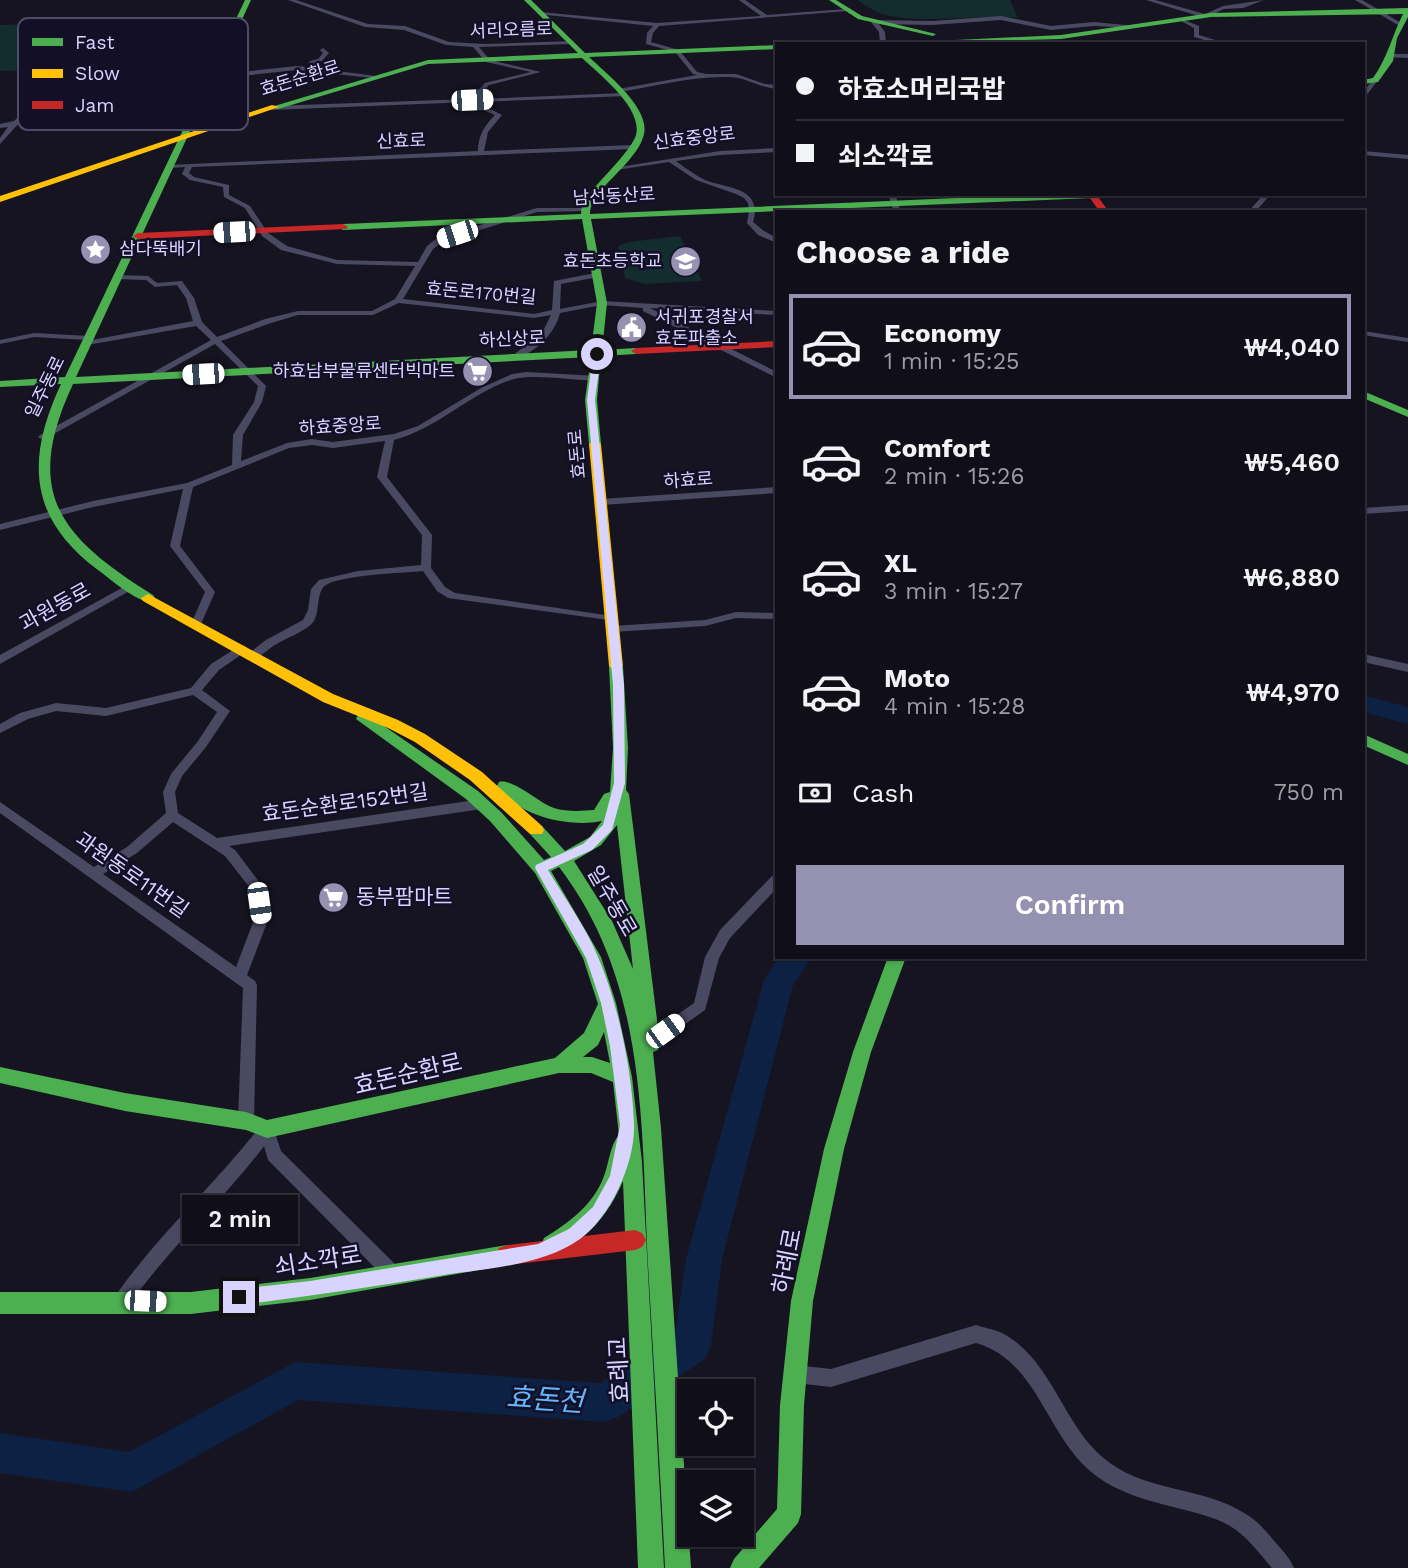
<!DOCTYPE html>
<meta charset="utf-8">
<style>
body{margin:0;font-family:"Work Sans","Noto Sans KR",sans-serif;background:#1e1d26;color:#f1f3f6;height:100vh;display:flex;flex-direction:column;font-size:26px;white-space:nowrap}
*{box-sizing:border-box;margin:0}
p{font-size:23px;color:#9c9ca2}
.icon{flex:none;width:38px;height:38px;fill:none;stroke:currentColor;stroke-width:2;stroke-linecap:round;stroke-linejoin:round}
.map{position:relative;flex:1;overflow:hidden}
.sheet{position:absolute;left:775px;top:210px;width:590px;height:749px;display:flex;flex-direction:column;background:#100f19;border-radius:0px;box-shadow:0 2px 5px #0004,0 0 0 2px #302f38}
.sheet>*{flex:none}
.top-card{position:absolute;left:775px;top:42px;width:590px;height:154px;border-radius:0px;box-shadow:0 2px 5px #0004,0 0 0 2px #302f38;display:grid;align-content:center;height:154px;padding:0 21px;background:#100f19}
.controls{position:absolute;left:677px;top:1379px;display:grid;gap:14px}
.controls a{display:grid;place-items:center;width:77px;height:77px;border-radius:0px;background:#100f19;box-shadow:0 2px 5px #0004,0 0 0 2px #302f38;font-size:35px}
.end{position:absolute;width:32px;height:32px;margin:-16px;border:9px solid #d9d4ff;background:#111;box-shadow:0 0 0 4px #111}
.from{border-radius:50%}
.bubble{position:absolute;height:49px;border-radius:0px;background:#100f19;box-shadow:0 2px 5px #0004,0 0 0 2px #302f38;font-size:23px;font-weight:600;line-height:49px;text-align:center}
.car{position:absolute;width:21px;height:42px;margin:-21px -10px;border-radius:9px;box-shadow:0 0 5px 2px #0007;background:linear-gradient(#fff 24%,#345 0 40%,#fff 0 76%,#345 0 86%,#fff 0)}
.top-card b{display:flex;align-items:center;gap:24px;height:66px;font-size:26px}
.top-card b+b{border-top:2px solid #302f38}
.top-card i{width:18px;height:18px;background:#f1f3f6}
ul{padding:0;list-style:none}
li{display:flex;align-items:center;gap:21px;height:105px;margin:0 14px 10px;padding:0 7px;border:4px solid transparent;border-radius:0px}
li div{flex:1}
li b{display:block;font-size:26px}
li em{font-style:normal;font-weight:600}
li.active{border-color:#9591b1}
li>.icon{width:63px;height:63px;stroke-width:1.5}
h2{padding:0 21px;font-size:32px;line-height:84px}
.pay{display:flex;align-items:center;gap:18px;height:77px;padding:0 21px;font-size:26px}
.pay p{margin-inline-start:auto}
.primary-button{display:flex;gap:14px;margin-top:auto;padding:14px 21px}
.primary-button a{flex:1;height:80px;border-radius:0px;background:#9591b1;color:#fff;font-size:28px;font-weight:600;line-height:80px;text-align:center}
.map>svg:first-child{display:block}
.green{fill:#132c2d}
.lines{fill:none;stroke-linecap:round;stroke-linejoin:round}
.river{fill:#0d2144;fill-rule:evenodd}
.street{fill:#4a4962;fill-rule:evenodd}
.fast{fill:#4caf50;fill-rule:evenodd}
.slow{fill:#ffc107;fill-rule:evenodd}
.jam{fill:#c62828;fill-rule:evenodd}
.route{fill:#d9d4ff}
.labels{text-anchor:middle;stroke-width:5;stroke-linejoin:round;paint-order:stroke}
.far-street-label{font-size:18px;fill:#d9d4ff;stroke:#130f26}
.far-poi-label{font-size:18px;fill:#d9d4ff;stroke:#130f26;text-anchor:start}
.street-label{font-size:21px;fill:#d9d4ff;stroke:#130f26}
.poi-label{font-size:21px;fill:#d9d4ff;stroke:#130f26;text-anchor:start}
.near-street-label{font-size:24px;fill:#d9d4ff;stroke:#130f26}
.near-water-label{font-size:28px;font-style:italic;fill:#62b6ff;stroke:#130f26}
.key{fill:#130f26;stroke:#4e4a67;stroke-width:2}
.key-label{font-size:19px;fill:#d9d4ff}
</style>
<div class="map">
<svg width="1408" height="1568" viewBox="0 0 1408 1568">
<rect width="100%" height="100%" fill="#161421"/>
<g class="green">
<path d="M858 0H1010L1018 18C976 14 918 25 882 14 873 11 865 5 858 0Z"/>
<polygon points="66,23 29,70 0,71 0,25"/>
<polygon points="680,236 702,281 645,284 625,278 618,246 628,242"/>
</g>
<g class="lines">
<g class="river">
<polygon points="1363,695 1408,707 1408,724 1363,712"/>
<polygon points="779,957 812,957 793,985 722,1259 711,1346 705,1359 618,1417 604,1422 298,1400 132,1492 0,1473 0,1433 129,1452 295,1362 600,1383 675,1335 686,1259 764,980"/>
</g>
<g class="street">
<path d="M288 0H296L368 24 405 26 449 42 485 44 574 41 572 44 479 47 490 60 541 72 489 85 477 99 624 93 626 96 476 102 502 115 488 132 484 151 633 145 636 147 633 149 192 167 189 173 194 177 229 185V195L250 206 268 233 287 246 337 260 418 262 427 246 437 238 537 208H585L588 210 587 211 537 212 443 242 433 249 403 299 534 314 552 310 554 281 595 273H598V277L561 284 560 309 602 301 777 311V315L650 308 777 372V378L643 311V308L602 305 560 313C555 335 534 352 515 360H512V356L542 333 551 315 534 318 399 303 373 315H298L271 323 221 341 266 386 262 402 243 435 241 461 287 443 312 439 333 442 394 434 418 426 481 388 512 374 526 372 598 376 599 378 595 381C574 380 533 374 514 379 471 392 439 428 394 440L387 477 432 535 431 568 445 587 455 593 612 616 616 617 617 619 616 621 448 598 437 591 423 571C402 573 341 575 326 585 316 591 320 611 314 621 307 632 279 640 268 650 261 655 257 660 249 659L247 656 249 653 266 640 303 620 308 610 311 589 319 580 358 571 421 565 422 535 377 477 385 441 333 448 312 445 289 448 193 487 180 546 215 592 201 624 196 627 191 624 205 592 170 546 183 489 93 507 0 530V524L93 501 187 483 232 465 233 435 254 402 258 386 215 344 43 440 38 437 40 435 211 340 196 326 87 345 83 343 88 340 34 337 0 344V340L34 333 89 336H92V340L193 321 186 298 177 285 155 287 146 280 115 279V275H118L148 276 157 283 182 281 194 298 202 322 217 337 265 319 298 311H372L395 299 415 266 337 264 281 250 262 236 245 208 224 197 223 187 190 180 182 174 185 167 171 168 168 166 169 165 478 151C478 136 484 126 495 115L472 105 470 102 271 110 268 108 271 106 470 99 485 83 531 72 486 62 473 47 446 45 404 30 365 27Z"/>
<path d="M739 0H745L767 15 845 9 848 11 659 26 653 33 651 42 679 50 697 72 706 74H736L765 84 777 85V89C760 88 746 77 729 77 692 76 656 86 620 92L618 89 697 75 693 74 675 52 646 44 647 33 653 26 537 14 540 12 657 23 761 16Z"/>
<polygon points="1146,0 1155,0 1205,14 1223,6 1264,0 1243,8 1224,9 1205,18"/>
<polygon points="1355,0 1362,0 1403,24 1398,25"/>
<polygon points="1001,16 1051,26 1094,22 1136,26 1133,28 1094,26 1051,30 1001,20 932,25 879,24 885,32 886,44 880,44 879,32 871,22 874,20 932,21"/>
<polygon points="1179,18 1199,26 1199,35 1228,44 1218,44 1194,37 1194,28 1179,20"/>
<polygon points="323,48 329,53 322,61 314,63 313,68 376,76 373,78 297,70 120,89 30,111 0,144 0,138 8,127 0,128 0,124 14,121 26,109 120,85 297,66 307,67 310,61 318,59 323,53 320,50"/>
<polygon points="1389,54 1408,54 1408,58 1387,57"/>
<polygon points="1373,79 1378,80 1363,100 1363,93"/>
<path d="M777 148V152L720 155 676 161C685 168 695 175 705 180 728 189 763 187 753 222L764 231 777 238V243L758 235 747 223 749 211 748 203 744 198 736 194 696 180 669 162 616 170 613 168 720 151Z"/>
<polygon points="1363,151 1408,155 1408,159 1363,155"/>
<polygon points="888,194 895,194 901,212 894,212"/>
<polygon points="1264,194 1271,194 1255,212 1248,212"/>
<polygon points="1363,331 1408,338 1408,342 1363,335"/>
<polygon points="777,487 777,493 601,505 596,502 601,499"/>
<polygon points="1408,505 1408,511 1363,514 1363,508"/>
<polygon points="129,584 134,587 133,589 0,664 0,655"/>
<polygon points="736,612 777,613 777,619 736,618 705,626 613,632 608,629 613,626 705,620"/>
<path d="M241 645 245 646 247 649 245 652 219 670 202 690 230 711 206 747 182 776 175 792 178 813 217 838 482 799 488 804 482 809 229 846 235 850 263 887 268 920 247 975 255 981 257 985 254 1121 251 1126 246 1128 241 1126 238 1121 243 988 0 813V802L94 867 127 847 166 813 163 792 171 774 198 741 217 712 193 695 106 716 56 711 28 719 0 733V724L20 713 56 703 106 708 191 688 211 664ZM173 822 225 856 250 888 254 920 236 967 103 874 137 853Z"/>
<polygon points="1363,654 1408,664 1408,672 1363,662"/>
<polygon points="777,875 777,888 730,938 719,958 705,1010 670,1035 651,1040 646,1038 644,1034 646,1030 661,1026 694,1003 705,957 720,930 772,876"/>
<path d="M267 1122 272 1124 281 1151 399 1268 401 1274 399 1280 393 1282 387 1280 268 1160 264 1146C222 1202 168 1248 128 1307L122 1310 116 1307 113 1301 116 1295C159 1233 216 1184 262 1124Z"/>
<path d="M976 1325C984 1328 994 1329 1002 1333 1054 1360 1063 1430 1110 1463 1150 1492 1203 1487 1244 1513 1257 1520 1266 1531 1275 1542 1282 1550 1290 1558 1294 1568H1272C1259 1553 1247 1536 1230 1526 1217 1518 1200 1514 1185 1510 1154 1502 1121 1495 1095 1475 1046 1438 1039 1361 976 1343L831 1387 795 1383 789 1380 786 1374 789 1368 795 1365 831 1369Z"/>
</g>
<g class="fast">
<path d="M245 0H251L76 377 591 350 597 303 582 219 343 230 338 227 343 224 581 214C581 203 589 195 596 186 607 173 631 150 636 135 643 108 599 74 582 58L428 64 278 109 271 107 428 60 578 53 524 0H531L585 53 777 45V49L589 57C607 74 650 108 644 134 640 153 617 172 605 186 598 195 590 202 590 214L1048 194 1096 195 1092 198 591 219 607 303 602 350 636 348 641 351 636 354 601 356 597 400 601 444 595 448 589 444 585 400 591 357 73 384C22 493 60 537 153 595L155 598 148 602C130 597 113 581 98 570 28 518 26 459 61 384L0 387V381L65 377Z"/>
<polygon points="829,0 836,0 862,16 936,34 933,36 858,19"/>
<path d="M1408 8V17L1397 38 1393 61 1378 82 1363 84V80L1373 78C1387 59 1392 36 1403 14L1211 17 1061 39 872 44 1061 35 1211 13Z"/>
<polygon points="1363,391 1408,410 1408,417 1363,398"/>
<path d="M616 661 623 666 628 748 626 790 629 794 660 1044 658 1050 653 1052 661 1128 691 1568H665C660 1467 654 1366 648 1265 641 1126 648 983 559 867L551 871 601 957 616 1003 632 1077 642 1162 664 1568H638L623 1181C609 1214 586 1242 552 1255L544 1252 541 1245 544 1238C570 1222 594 1204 604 1176 609 1163 610 1145 619 1135L613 1082 591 1073H559L267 1138 246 1130 125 1111 0 1083V1067L125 1093 246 1112 267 1120 555 1058 584 1033 598 1004 583 958 535 873 490 821 466 799 356 719 358 715H368L478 791 502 813 544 860 551 857 530 834 528 830 530 826H542L565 851 590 837 602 821C569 828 517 816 497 786L499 782C513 778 539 803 554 808 567 812 581 811 594 810L604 794 610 792 613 748 609 666ZM617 825 633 969 612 921 574 861 601 845ZM604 1032 610 1063 592 1057H583L598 1045Z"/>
<polygon points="1363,734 1408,754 1408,765 1363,745"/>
<polygon points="888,957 906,957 871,1052 844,1149 813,1301 804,1405 801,1514 798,1523 759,1568 730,1568 734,1559 777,1509 780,1405 791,1301 824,1149 853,1052"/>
<polygon points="507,1245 515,1248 518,1255 515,1262 507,1265 310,1300 191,1314 0,1314 0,1292 191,1292 310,1278"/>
</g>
<g class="slow">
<polygon points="272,105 279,107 0,202 0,196"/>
<polygon points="595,440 601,444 623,666 616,671 609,666 589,444"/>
<polygon points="148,594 333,694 398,720 425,734 482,772 542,826 544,830 542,834 530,834 470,780 415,742 388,728 323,702 143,601 141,598"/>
</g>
<g class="jam">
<polygon points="1087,194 1096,194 1109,212 1100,212"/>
<polygon points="343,224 348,227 346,229 138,239 133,236 138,233"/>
<polygon points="777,341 777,347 636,354 631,351 636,348"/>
<polygon points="635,1230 642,1233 646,1240 642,1247 635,1250 507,1265 499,1262 496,1255 499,1248 507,1245"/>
</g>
</g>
<path class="route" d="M597 351 601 354 595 400 624 685 625 783 612 830 592 850 548 870C565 899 586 927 598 957 619 1006 632 1071 634 1123 636 1161 611 1217 580 1239 540 1267 485 1268 438 1276 371 1287 305 1297 239 1305L233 1303 231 1297 233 1292 239 1289 310 1281 538 1244 569 1229 593 1207 610 1176 620 1125 610 1046 601 1003 586 958 535 868 536 865 583 844 603 825 614 783 613 685 587 400 593 354Z"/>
<defs>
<symbol id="sight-disc" viewBox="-11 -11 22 22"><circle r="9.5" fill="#9591b1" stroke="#130f26"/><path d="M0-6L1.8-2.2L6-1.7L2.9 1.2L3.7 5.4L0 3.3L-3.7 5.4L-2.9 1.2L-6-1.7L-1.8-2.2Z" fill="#fff"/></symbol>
<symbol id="school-disc" viewBox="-11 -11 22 22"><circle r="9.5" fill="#9591b1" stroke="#130f26"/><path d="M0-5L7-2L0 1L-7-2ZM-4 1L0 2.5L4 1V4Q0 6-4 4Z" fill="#fff"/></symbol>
<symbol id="civic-disc" viewBox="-11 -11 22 22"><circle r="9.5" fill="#9591b1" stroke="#130f26"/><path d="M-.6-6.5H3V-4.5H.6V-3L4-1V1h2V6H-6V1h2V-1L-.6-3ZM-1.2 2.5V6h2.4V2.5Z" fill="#fff"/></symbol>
<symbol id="supermarket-disc" viewBox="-11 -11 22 22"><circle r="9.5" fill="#9591b1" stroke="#130f26"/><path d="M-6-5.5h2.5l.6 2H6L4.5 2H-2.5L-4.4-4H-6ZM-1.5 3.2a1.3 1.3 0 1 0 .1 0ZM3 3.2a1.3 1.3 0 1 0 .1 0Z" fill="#fff"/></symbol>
</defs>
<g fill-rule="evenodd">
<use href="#sight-disc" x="78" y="232" width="35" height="35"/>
<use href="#school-disc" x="668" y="244" width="35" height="35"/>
<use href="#civic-disc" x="614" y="310" width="35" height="35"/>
<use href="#supermarket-disc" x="460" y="354" width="35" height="35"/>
<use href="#supermarket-disc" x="316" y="880" width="35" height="35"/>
</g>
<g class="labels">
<g class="far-street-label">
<text transform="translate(511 30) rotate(-2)" y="6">서리오름로</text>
<text transform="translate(300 78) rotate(-17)" y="6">효돈순환로</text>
<text transform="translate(694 138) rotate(-7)" y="6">신효중앙로</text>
<text transform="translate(401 141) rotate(-2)" y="6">신효로</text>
<text transform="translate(614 196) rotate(-3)" y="6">남선동산로</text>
<text transform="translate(481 293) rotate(5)" y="6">효돈로170번길</text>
<text transform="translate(512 339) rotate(-3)" y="6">하신상로</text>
<text transform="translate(45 387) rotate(-64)" y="6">일주동로</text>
<text transform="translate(340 426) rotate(-4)" y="6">하효중앙로</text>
<text transform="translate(577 454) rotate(-95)" y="6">효돈로</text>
<text transform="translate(688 480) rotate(-4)" y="6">하효로</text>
</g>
<g class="far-poi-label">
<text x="119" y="255">삼다뚝배기</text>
<text x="662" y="267" text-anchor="end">효돈초등학교</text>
<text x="655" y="323">서귀포경찰서<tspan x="655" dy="21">효돈파출소</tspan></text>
<text x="455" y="377" text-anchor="end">하효남부물류센터빅마트</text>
</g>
<g class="street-label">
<text transform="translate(55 607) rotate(-29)" y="7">과원동로</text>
<text transform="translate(345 803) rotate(-8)" y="7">효돈순환로152번길</text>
<text transform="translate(132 875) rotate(35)" y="7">과원동로11번길</text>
<text transform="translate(612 901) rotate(60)" y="7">일주동로</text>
</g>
<g class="poi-label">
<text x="356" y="904">동부팜마트</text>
</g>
<g class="near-street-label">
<text transform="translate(408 1074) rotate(-13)" y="8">효돈순환로</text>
<text transform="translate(318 1261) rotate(-9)" y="8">쇠소깍로</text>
<text transform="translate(787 1261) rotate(-79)" y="8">하례로</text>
<text transform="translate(619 1370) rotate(-93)" y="8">효례교</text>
</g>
<g class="near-water-label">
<text transform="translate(545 1399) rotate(4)" y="10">효돈천</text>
</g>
</g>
<rect x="18" y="18" width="230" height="112" rx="10" class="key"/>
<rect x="32" y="38" width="31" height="8" fill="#4caf50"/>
<rect x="32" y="69" width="31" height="9" fill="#ffc107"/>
<rect x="32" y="101" width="31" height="8" fill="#c62828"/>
<g class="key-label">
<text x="75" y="49">Fast</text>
<text x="75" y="80">Slow</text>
<text x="75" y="112">Jam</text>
</g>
</svg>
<div class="controls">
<a><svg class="icon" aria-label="locate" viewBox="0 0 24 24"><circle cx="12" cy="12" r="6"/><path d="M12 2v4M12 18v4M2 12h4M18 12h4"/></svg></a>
<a><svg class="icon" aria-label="layers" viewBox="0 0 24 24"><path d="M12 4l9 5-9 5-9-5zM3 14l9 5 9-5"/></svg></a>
</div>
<i class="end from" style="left:597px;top:354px"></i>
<i class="end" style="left:239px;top:1297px"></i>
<div class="bubble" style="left:182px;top:1195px;width:116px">2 min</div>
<i class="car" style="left:472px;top:100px;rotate:88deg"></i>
<i class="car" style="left:234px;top:232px;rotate:267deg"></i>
<i class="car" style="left:457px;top:234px;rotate:252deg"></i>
<i class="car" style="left:203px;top:374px;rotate:267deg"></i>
<i class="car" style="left:259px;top:903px;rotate:172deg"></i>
<i class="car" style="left:665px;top:1031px;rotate:54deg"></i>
<i class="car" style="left:145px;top:1301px;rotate:92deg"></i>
<div class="top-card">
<b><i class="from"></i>하효소머리국밥</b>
<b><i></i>쇠소깍로</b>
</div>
<section class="sheet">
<h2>Choose a ride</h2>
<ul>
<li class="active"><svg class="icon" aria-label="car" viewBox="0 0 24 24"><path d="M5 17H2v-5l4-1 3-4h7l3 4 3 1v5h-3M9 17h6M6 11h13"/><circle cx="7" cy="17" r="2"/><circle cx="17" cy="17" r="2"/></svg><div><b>Economy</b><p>1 min · 15:25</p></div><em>₩4,040</em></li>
<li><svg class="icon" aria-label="car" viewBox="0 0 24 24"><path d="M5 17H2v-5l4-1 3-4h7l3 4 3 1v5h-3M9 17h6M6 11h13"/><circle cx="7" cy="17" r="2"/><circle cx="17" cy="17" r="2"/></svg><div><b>Comfort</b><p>2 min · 15:26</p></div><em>₩5,460</em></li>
<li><svg class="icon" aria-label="car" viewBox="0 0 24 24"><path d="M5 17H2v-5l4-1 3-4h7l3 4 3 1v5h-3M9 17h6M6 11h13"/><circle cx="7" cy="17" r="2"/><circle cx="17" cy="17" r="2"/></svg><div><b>XL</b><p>3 min · 15:27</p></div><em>₩6,880</em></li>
<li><svg class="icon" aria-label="car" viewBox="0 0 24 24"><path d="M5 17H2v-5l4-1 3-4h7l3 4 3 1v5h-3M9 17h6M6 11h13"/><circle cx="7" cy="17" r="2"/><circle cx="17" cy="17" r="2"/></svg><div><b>Moto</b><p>4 min · 15:28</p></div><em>₩4,970</em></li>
</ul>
<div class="pay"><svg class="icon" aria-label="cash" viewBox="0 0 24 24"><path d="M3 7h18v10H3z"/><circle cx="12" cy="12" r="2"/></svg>Cash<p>750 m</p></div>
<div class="primary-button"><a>Confirm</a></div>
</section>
</div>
